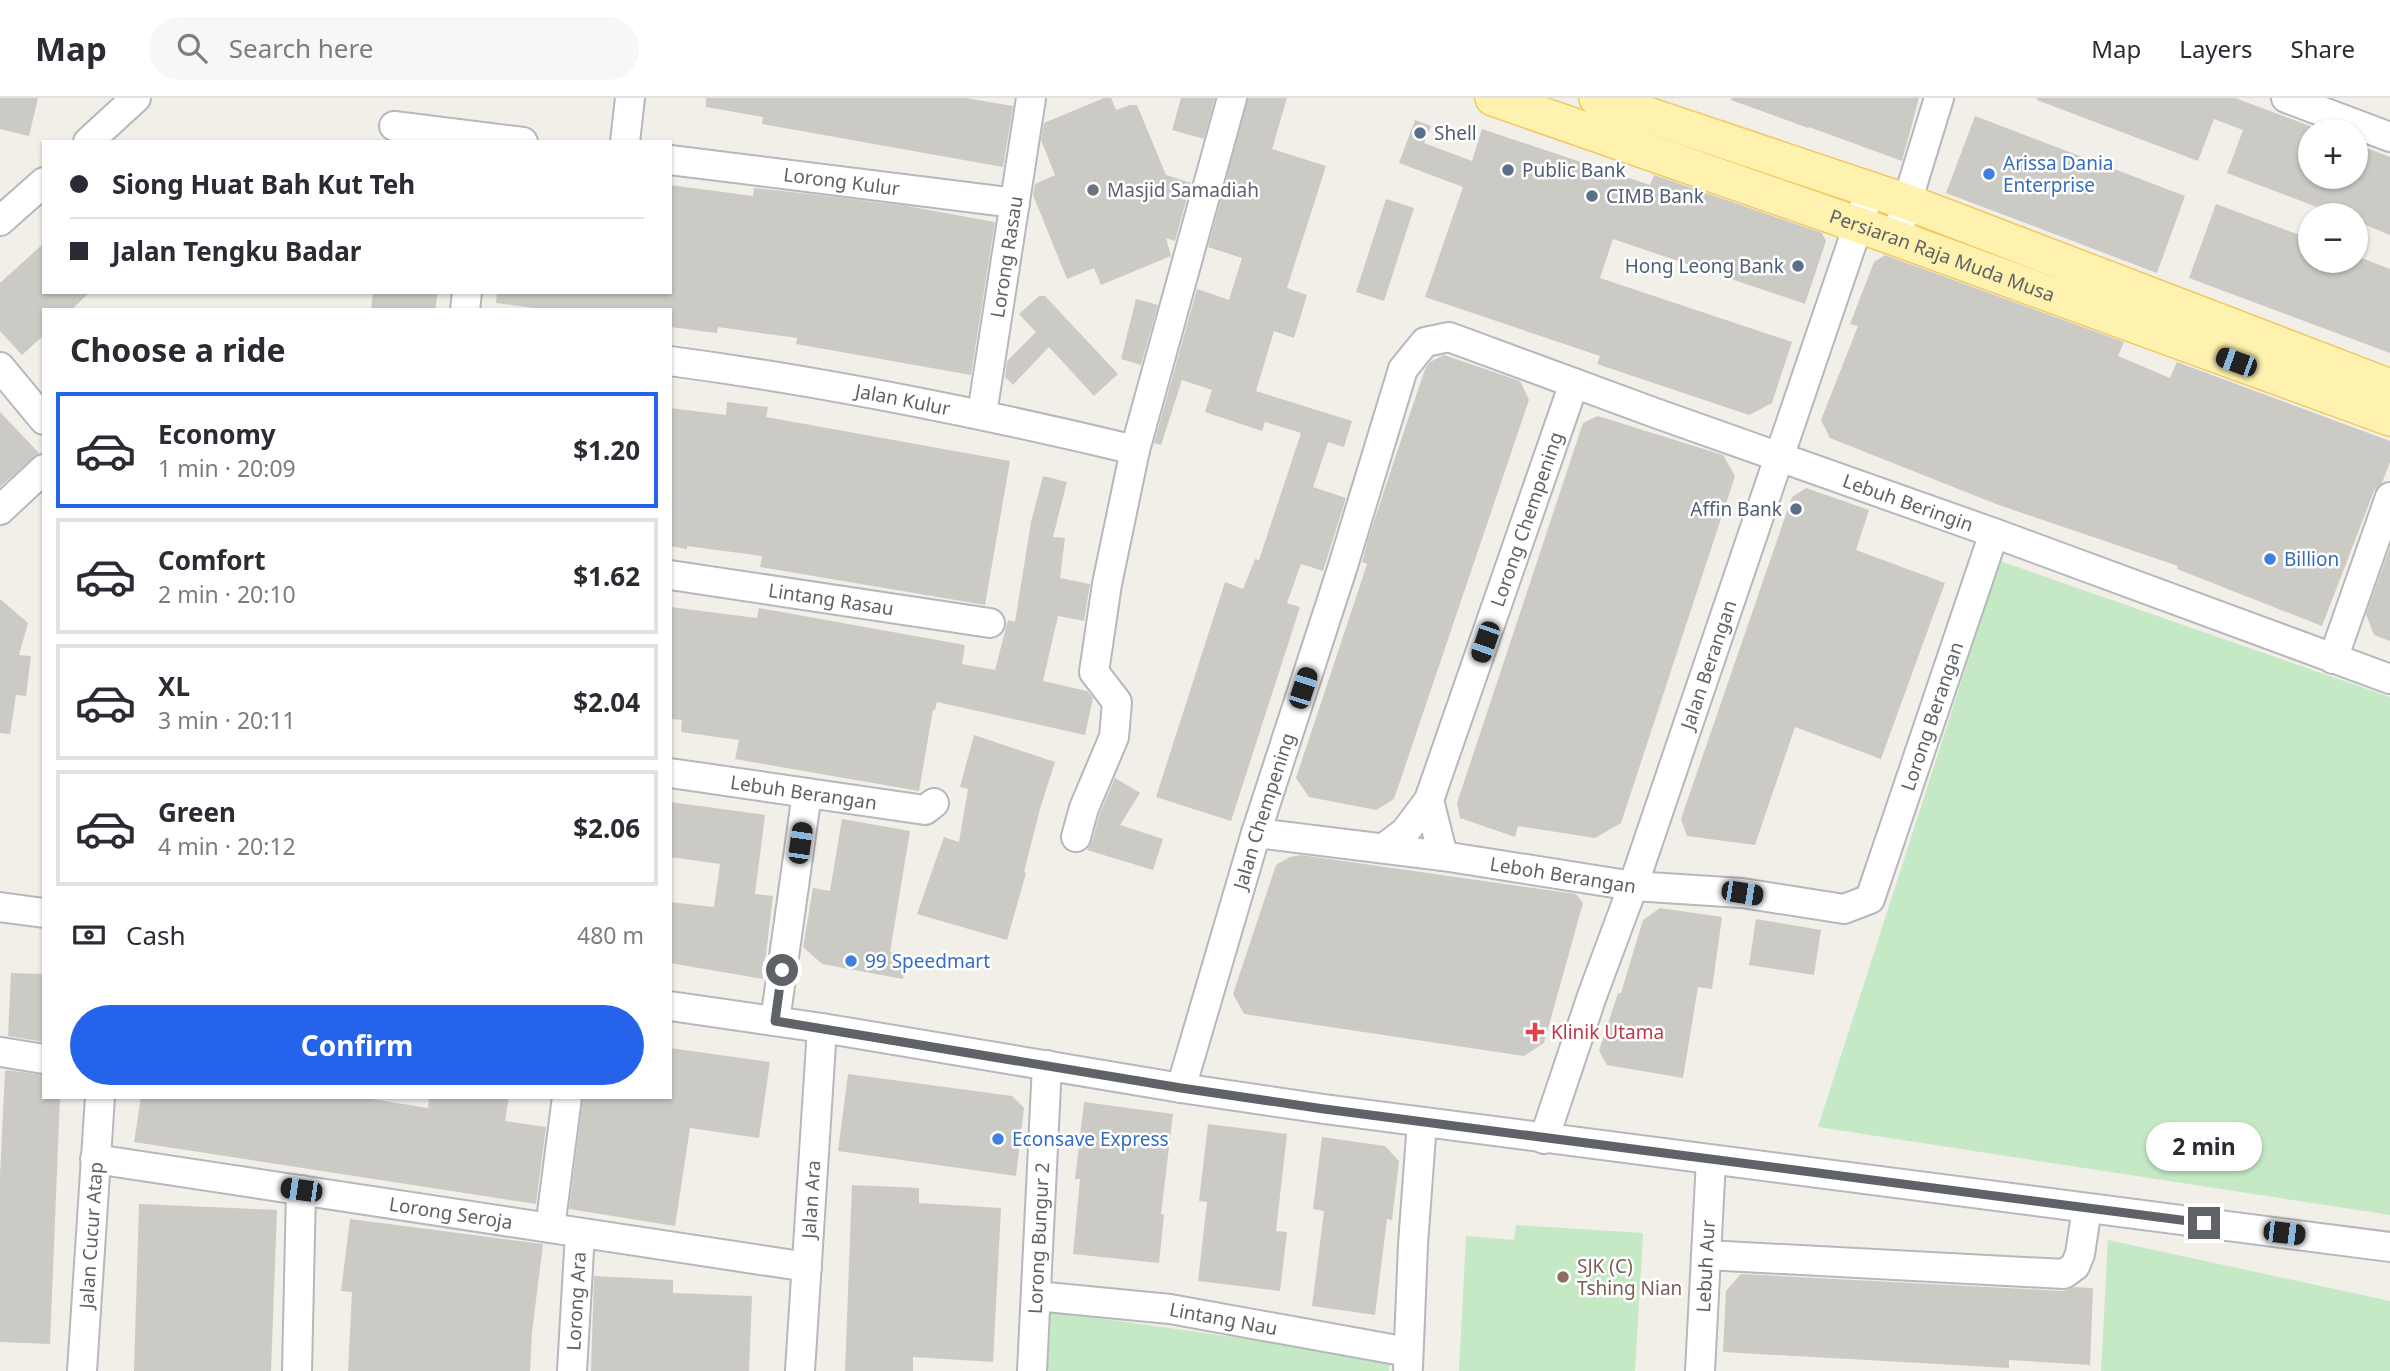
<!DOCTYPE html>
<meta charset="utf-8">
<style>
body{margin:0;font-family:"Noto Sans",sans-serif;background:#f7f7f7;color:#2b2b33;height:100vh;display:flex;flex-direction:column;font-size:26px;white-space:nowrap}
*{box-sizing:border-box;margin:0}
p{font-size:23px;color:#7c7c81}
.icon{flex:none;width:38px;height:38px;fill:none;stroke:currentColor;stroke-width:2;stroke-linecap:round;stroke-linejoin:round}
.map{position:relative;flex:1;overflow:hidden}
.side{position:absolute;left:42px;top:210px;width:630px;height:791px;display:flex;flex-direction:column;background:#fff;border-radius:0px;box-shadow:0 2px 5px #0004}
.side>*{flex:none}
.hud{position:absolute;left:42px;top:42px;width:630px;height:154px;border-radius:0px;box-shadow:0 2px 5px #0004;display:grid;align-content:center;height:154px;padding:0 28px;background:#fff}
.fabs{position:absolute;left:2298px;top:21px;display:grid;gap:14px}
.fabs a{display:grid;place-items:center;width:70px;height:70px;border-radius:50%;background:#fff;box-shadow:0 2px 5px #0004;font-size:35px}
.end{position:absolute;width:32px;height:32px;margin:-16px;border:9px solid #5f6368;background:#fff;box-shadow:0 0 0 4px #fff}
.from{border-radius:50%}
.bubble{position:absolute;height:49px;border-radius:24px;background:#fff;box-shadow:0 2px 5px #0004;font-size:23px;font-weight:700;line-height:49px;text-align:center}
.car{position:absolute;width:21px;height:42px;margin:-21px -10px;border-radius:9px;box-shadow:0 0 5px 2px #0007;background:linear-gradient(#222 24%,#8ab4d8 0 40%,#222 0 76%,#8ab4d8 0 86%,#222 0)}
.hud b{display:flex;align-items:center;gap:24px;height:66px;font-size:26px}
.hud b+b{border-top:2px solid #e1e1e2}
.hud i{width:18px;height:18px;background:#2b2b33}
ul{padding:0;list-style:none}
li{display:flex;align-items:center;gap:21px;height:116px;margin:0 14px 10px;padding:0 14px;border:4px solid #e1e1e2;border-radius:0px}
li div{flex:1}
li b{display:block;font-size:26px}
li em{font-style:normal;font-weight:700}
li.active{border-color:#2563eb}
li>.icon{width:63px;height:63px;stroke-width:1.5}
h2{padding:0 28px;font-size:32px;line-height:84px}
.pay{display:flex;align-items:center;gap:18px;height:77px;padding:0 28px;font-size:26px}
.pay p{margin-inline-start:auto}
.action{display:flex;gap:14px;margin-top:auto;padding:14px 28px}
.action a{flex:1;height:80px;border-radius:42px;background:#2563eb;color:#fff;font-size:28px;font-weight:700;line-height:80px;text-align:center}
header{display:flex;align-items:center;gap:42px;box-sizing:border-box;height:98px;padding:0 35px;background:#fff;border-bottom:2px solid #e1e1e2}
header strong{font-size:33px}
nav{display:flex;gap:38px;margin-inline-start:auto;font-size:24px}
.search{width:490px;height:63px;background:#f7f7f7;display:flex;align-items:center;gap:18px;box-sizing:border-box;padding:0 24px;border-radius:38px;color:#7c7c81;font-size:26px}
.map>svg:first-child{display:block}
.green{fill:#c5e8c5}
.building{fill:#cccac5}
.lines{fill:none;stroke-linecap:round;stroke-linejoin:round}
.minor-casing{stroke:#b5b8bc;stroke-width:32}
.major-casing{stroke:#f2c960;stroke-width:38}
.minor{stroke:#fff;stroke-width:28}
.major{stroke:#fff2af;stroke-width:35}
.route{stroke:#5f6368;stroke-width:9}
.service-dot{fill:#5c6f8a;stroke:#fff;stroke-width:2.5}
.shop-dot{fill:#3f7fe0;stroke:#fff;stroke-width:2.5}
.worship-dot{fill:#6b7280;stroke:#fff;stroke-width:2.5}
.health-dot{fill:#e0444e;stroke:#fff;stroke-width:2.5}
.education-dot{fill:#8d6e63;stroke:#fff;stroke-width:2.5}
.labels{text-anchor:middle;stroke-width:5;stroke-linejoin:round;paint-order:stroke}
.service-label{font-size:19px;fill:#4e5e75;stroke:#fff;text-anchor:start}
.shop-label{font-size:19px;fill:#366cbe;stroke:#fff;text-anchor:start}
.street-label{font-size:19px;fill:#5f6368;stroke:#fff}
.worship-label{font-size:19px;fill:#5b616d;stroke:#fff;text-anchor:start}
.health-label{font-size:19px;fill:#be3a42;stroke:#fff;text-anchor:start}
.education-label{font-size:19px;fill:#785e54;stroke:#fff;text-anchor:start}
</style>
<header>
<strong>Map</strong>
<div class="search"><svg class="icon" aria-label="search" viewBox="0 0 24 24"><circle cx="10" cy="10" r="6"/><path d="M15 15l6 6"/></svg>Search here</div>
<nav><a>Map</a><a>Layers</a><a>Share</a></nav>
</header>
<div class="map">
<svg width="2390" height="1273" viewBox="0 0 2390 1273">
<rect width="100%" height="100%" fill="#f1efe8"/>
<g class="green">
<polygon points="2000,463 2390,599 2390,1117 1818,1029"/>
<polygon points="1516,1127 1643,1135 1635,1273 1459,1273 1466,1138 1514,1142"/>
<polygon points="2108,1142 2390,1203 2390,1273 2101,1273"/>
<polygon points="1048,1213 1389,1261 1389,1273 1047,1273"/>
</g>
<g class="building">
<polygon points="0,0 38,0 29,38 0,31"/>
<polygon points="706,0 966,0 1013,8 1003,69 762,26 763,19 706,9"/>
<polygon points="1104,0 1111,0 1116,12 1130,7 1137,7 1166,77 1191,85 1175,143 1166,140 1171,158 1101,187 1094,170 1067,181 1033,97 1035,86 1055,77 1041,42 1044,25"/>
<polygon points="1181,0 1215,0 1204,41 1172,32"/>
<polygon points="1248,0 1287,0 1272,51 1326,68 1287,190 1307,197 1294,240 1274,233 1256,293 1352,323 1344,349 1328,344 1313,389 1346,400 1323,473 1301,466 1287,505 1300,509 1231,723 1156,699 1225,484 1243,491 1255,461 1259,462 1301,335 1265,324 1262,333 1205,314 1212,292 1182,282 1161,347 1154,345 1197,191 1229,202 1242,160 1208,149"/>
<polygon points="1732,0 1919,0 1902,63 1809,29 1808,30 1731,2"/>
<polygon points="2037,0 2235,0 2310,28 2310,79 2356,79 2356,46 2390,59 2390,137 2356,123 2356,117 2333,115 2227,75 2243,32 2214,21 2198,63 2037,2"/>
<polygon points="1975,18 2185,98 2157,175 1946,95"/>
<polygon points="1415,22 1431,28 1424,45 1472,63 1482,31 1650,87 1654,77 1822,135 1826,143 1805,206 1613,141 1600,180 1792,244 1772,305 1749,317 1597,266 1600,258 1425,199 1463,89 1399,65"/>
<polygon points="670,87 753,98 754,90 819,97 907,108 995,124 971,277 796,246 797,240 718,229 717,235 670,229 670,212 549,212 496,205 497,194 670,194"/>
<polygon points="1386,101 1414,110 1384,203 1356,194"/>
<polygon points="2216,106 2310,141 2310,163 2356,163 2356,158 2390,171 2390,255 2189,180"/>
<polygon points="44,145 44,194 90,194 71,212 44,212 44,237 22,257 0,233 0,185"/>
<polygon points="1885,157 2124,244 2118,258 2170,280 2177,264 2390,343 2390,364 2382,385 2374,393 2322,528 2177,471 2178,468 1996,406 1830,340 1821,322 1858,228 1850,226 1874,164"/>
<polygon points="373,194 438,194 435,212 371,212"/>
<polygon points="1039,198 1045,198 1118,276 1094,298 1049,249 1013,287 1005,279 1007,263 1036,234 1019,216"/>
<polygon points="1136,201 1158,207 1141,267 1121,261"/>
<polygon points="1444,257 1520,283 1529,302 1394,701 1376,712 1309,699 1296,680 1367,466 1362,464 1369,438 1425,271 1430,264"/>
<polygon points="727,304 768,309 766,319 1010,363 985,507 760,469 762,458 687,448 687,451 670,448 670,310 726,317"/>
<polygon points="0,314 39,355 0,389"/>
<polygon points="1598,318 1723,357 1735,378 1621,725 1595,740 1518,728 1515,739 1460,720 1457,705 1583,325"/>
<polygon points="1043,378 1067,384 1053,439 1065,440 1060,480 1090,486 1084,523 1058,518 1043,583 1087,593 1093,600 1085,637 937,604 935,612 933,612 919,693 735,661 739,642 681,634 682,622 670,621 670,509 757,520 759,510 965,547 962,566 995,572 1008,522 1015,524 1031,424"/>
<polygon points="1806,390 1869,412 1856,452 1945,485 1881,661 1795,629 1755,747 1687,738 1681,721 1792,399"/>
<polygon points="2390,449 2390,543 2374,537 2366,516"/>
<polygon points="0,501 28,525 19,557 31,558 26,598 16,597 10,636 0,635"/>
<polygon points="974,637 1055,664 1040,711 1024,774 1026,775 1007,842 917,816 944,739 959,744 968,691 960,689"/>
<polygon points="1115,680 1140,695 1120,727 1163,741 1153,772 1087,752 1092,743 1100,715"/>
<polygon points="670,704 765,717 755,796 773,798 763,881 670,865 670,804 714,809 720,766 670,759"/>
<polygon points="842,721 910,733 890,854 907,858 903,881 822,866 803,849 813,790 830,793"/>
<polygon points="1301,757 1576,796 1583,805 1544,945 1524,958 1244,916 1233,896 1276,767 1290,759"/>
<polygon points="1660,810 1722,819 1712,891 1698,889 1683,980 1607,967 1599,953 1618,895 1621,895 1643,822"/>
<polygon points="1756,821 1821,832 1814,877 1749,867"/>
<polygon points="11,875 44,876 44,944 8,938"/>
<polygon points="670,950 770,964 759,1040 690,1030 675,1128 569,1111 583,999 670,999"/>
<polygon points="7,972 44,977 44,999 60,999 50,1246 0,1244 0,1078 5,973"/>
<polygon points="848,976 1012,998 1024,1010 1016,1078 838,1053"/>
<polygon points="141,999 359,999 428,1010 429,999 509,999 505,1023 546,1029 536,1106 134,1044"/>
<polygon points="1084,1004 1173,1016 1161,1116 1164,1117 1159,1165 1073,1156 1080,1081 1075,1081"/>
<polygon points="1208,1026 1287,1036 1276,1133 1287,1134 1280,1193 1198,1183 1207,1104 1199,1103"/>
<polygon points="1322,1039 1385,1048 1399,1063 1392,1122 1387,1121 1375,1217 1312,1208 1324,1113 1313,1111"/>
<polygon points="852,1087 919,1090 919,1105 1001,1110 993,1264 913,1259 913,1273 845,1273"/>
<polygon points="139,1106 277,1112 271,1273 134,1273"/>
<polygon points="350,1121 543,1146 532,1234 530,1273 348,1273 352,1194 341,1193"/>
<polygon points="1741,1176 2063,1193 2075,1189 2093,1190 2090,1267 2009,1262 2009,1270 1723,1254 1726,1193"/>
<polygon points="594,1178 673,1182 673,1195 752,1198 749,1273 591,1273"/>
</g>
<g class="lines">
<defs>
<g id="minor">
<polyline points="2286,0 2390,39"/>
<polyline points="394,28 523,44"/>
<polyline points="88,44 136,0"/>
<polyline points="625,44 630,0"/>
<path id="s1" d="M670 62 1015 105"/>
<polyline points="0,123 44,84"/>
<polyline points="1896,140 1939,0"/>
<polyline points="465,212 467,194"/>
<path id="s2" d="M670 263C827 284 981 315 1135 352"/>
<polyline points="0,269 44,322"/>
<path id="s3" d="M982 316 1031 0"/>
<polyline points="0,412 44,371"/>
<path id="s4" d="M670 477 990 525"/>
<polyline points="2333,561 2390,399"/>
<path id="s5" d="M670 675 925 712 934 705"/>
<path id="s6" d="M1256 735 1443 758 1633 788 1742 795 1844 811 1870 801 1994 435"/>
<polyline points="1076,739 1084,710 1114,639 1117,604 1094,574 1107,486 1135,352 1232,0"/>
<polyline points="1384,750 1405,734 1429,702"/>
<path id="s7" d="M1443 758 1429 702 1574 285"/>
<polyline points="0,809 44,815"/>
<polyline points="670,908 822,930 1181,990 1324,1011 2390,1149"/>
<polyline points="775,923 807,695"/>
<polyline points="1,954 44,961"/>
<path id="s8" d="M1181 990 1256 735 1342 471 1403 271 1425 244 1449 239 1658 316 1994 435 2390 581"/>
<path id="s9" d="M1544 1041 1592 898 1633 788 1865 107"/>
<path id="s10" d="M95 1061 807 1169"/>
<polyline points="550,1130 567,999"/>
<polyline points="1706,1157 2064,1176 2075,1168 2080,1156 2087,1110"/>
<path id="s11" d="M1036 1198 1170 1211 1408 1254"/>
<polyline points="1408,1270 1413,1146 1422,1024"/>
<path id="s12" d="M82 1273 100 999"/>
<polyline points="297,1273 301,1092"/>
<path id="s13" d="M572 1273 580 1135"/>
<path id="s14" d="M800 1273 822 930"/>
<path id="s15" d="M1032 1273 1047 967"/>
<path id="s16" d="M1700 1273 1711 1062"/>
</g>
<g id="major">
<path id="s17" d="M1493 0 1896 140 2390 320"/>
<polyline points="1597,0 1907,104 2390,289"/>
</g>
</defs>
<use href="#minor" class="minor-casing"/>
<use href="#major" class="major-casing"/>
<use href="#minor" class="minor"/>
<use href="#major" class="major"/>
</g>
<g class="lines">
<polyline class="route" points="782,872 775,923 1181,990 1324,1011 2204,1125"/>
</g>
<g class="service-dot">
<circle cx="1420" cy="35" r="7"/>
<circle cx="1508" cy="72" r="7"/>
<circle cx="1592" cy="98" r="7"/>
<circle cx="1798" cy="168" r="7"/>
<circle cx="1796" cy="411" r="7"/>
</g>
<g class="shop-dot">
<circle cx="1989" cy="76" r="7"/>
<circle cx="2270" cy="461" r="7"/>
<circle cx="851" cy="863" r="7"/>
<circle cx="998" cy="1041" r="7"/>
</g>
<circle class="worship-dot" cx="1093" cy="92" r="7"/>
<path class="health-dot" d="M1531.5 923.5h7v7h7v7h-7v7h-7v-7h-7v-7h7z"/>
<circle class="education-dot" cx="1563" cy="1179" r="7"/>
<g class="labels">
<g class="service-label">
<text x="1434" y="42">Shell</text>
<text x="1522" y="79">Public Bank</text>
<text x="1606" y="105">CIMB Bank</text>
<text x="1784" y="175" text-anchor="end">Hong Leong Bank</text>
<text x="1782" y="418" text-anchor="end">Affin Bank</text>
</g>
<g class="shop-label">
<text x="2003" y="72">Arissa Dania<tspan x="2003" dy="22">Enterprise</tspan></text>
<text x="2284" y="468">Billion</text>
<text x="865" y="870">99 Speedmart</text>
<text x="1012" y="1048">Econsave Express</text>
</g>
<g class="street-label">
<text dy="7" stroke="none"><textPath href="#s1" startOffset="173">Lorong Kulur</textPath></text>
<text dy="7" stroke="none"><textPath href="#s3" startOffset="159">Lorong Rasau</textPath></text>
<text dy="7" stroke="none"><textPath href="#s17" startOffset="476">Persiaran Raja Muda Musa</textPath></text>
<text dy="7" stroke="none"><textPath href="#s2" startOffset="236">Jalan Kulur</textPath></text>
<text dy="7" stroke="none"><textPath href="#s8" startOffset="1300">Lebuh Beringin</textPath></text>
<text dy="7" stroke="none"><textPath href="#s7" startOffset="355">Lorong Chempening</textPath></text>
<text dy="7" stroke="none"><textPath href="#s4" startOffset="163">Lintang Rasau</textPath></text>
<text dy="7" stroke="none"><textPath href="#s9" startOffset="502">Jalan Berangan</textPath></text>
<text dy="7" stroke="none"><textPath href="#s6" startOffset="814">Lorong Berangan</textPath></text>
<text dy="7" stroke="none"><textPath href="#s5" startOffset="135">Lebuh Berangan</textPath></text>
<text dy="7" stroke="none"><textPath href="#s8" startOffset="289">Jalan Chempening</textPath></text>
<text dy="7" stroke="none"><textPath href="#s6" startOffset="310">Leboh Berangan</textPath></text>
<text dy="7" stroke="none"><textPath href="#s14" startOffset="172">Jalan Ara</textPath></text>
<text dy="7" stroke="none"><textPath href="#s10" startOffset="360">Lorong Seroja</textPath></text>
<text dy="7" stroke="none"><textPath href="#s12" startOffset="136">Jalan Cucur Atap</textPath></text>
<text dy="7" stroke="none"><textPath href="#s15" startOffset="133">Lorong Bungur 2</textPath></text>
<text dy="7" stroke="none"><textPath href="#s16" startOffset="105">Lebuh Aur</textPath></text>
<text dy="7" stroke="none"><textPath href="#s13" startOffset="70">Lorong Ara</textPath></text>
<text dy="7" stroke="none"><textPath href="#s11" startOffset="189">Lintang Nau</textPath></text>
</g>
<g class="worship-label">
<text x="1107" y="99">Masjid Samadiah</text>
</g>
<g class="health-label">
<text x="1551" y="941">Klinik Utama</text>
</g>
<g class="education-label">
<text x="1577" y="1175">SJK (C)<tspan x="1577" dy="22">Tshing Nian</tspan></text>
</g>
</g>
</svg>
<div class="fabs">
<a>+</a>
<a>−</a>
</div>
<i class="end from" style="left:782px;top:872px"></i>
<i class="end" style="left:2204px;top:1125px"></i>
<div class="bubble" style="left:2146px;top:1024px;width:116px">2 min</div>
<i class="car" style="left:2236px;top:264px;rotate:290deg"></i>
<i class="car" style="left:1485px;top:544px;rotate:199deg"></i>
<i class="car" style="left:1303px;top:590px;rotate:18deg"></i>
<i class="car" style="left:800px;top:745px;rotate:8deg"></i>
<i class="car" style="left:1742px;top:795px;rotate:99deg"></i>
<i class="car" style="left:301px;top:1092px;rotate:278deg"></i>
<i class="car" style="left:2284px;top:1135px;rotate:97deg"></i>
<div class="hud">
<b><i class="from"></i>Siong Huat Bah Kut Teh</b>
<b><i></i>Jalan Tengku Badar</b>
</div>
<section class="side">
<h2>Choose a ride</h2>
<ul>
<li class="active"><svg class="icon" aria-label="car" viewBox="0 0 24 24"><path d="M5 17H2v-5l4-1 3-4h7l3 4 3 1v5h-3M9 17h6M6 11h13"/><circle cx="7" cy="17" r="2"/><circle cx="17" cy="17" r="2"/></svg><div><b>Economy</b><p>1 min · 20:09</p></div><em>$1.20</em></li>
<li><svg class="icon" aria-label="car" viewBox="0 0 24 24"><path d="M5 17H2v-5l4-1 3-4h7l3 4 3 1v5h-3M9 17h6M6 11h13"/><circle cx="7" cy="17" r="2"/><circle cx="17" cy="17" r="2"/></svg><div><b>Comfort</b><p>2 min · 20:10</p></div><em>$1.62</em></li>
<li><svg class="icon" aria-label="car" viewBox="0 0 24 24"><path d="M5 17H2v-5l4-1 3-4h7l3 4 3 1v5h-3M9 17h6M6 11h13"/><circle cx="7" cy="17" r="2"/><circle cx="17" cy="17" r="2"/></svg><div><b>XL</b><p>3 min · 20:11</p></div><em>$2.04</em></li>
<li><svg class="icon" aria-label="car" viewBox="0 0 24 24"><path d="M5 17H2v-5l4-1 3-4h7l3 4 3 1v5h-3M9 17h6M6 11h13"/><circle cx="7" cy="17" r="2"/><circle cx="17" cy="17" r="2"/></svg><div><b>Green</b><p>4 min · 20:12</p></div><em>$2.06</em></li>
</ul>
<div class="pay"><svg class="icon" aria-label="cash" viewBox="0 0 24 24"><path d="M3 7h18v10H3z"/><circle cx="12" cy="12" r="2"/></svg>Cash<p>480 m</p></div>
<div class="action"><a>Confirm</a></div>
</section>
</div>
